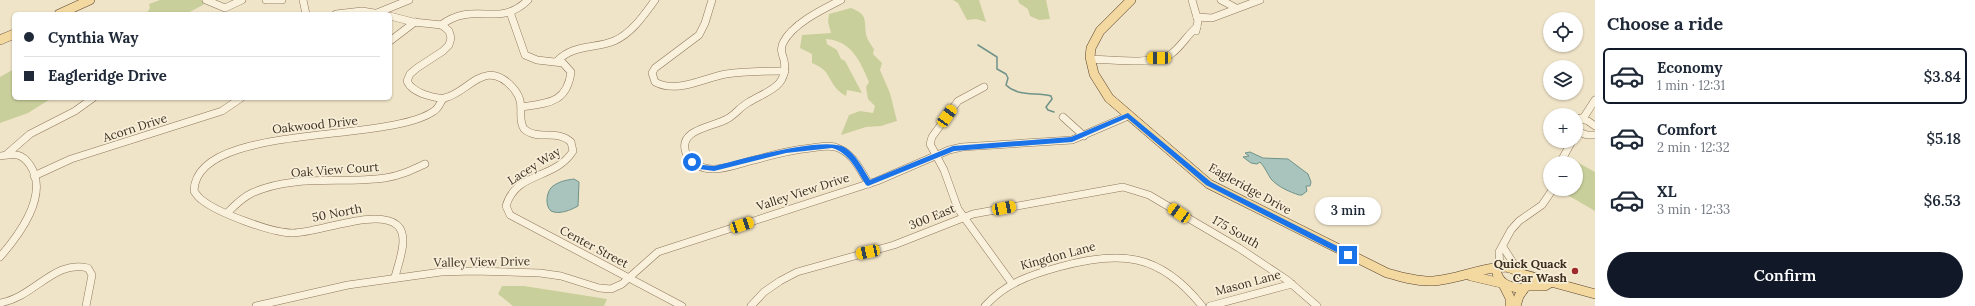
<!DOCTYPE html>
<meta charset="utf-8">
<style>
body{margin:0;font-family:Lora,serif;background:#f6f6f7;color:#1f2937;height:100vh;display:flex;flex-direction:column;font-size:15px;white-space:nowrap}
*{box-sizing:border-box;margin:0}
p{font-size:13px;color:#747a83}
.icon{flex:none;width:22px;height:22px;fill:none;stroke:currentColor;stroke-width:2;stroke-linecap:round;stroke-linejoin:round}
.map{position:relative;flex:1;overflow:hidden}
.panel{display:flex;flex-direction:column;background:#fff;width:380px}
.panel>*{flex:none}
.hud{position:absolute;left:12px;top:12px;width:380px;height:88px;border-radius:6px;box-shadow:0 1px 3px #0004;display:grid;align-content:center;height:88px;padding:0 12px;background:#fff}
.buttons{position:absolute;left:1543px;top:12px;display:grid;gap:8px}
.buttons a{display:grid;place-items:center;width:40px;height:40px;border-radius:50%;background:#fff;box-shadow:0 1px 3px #0004;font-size:20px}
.end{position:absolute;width:18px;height:18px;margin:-9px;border:5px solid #1a73e8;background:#fff;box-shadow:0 0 0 2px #fff}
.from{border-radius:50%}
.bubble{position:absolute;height:28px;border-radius:14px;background:#fff;box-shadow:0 1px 3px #0004;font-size:13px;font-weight:600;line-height:28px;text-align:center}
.car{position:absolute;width:12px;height:24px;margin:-12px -6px;border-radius:5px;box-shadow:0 0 3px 1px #0007;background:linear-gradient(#f5c518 24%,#345 0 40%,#f5c518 0 76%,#345 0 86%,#f5c518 0)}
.hud b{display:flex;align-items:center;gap:14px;height:38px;font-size:15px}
.hud b+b{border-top:1px solid #e0e1e3}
.hud i{width:10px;height:10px;background:#1f2937}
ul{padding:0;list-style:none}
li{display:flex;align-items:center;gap:12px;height:56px;margin:0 8px 6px;padding:0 4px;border:2px solid transparent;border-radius:6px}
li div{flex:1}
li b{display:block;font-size:15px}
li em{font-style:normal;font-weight:600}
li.selected{border-color:#111827}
li>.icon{width:36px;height:36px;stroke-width:1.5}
h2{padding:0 12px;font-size:18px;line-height:48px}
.cta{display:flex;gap:8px;margin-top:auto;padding:8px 12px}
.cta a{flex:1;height:46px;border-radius:24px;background:#111827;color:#fff;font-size:16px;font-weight:600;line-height:46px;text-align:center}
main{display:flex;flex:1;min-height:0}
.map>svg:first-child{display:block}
.green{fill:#c9cf9b}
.water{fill:#a9c4bc;stroke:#6f938a}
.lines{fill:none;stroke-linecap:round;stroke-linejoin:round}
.stream{stroke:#6f938a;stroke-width:1.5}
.minor-casing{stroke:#8d765c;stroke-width:8}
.major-casing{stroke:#5b4430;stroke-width:10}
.minor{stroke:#faf1dc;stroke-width:7}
.major{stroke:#f3d9a0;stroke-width:9}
.route{fill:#1a73e8}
.poi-dot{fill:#9e2a2b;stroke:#f7eed8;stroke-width:1.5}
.labels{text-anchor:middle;stroke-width:3.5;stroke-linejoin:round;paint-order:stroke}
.street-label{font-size:12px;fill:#3d2e20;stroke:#f7eed8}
.poi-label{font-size:12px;font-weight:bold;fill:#3d2e20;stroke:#f7eed8;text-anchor:end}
</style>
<main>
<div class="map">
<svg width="1595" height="306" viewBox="0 0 1595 306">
<rect width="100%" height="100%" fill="#f0e4c8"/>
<g class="green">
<polygon points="160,0 212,0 186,14 146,14 150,8 149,4"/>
<polygon points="953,0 979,0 986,22 976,19 967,20 958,3"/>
<polygon points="1018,0 1046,0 1050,19 1039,20 1030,16 1028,9 1019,3"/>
<path d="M851 8C868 15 864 19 866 34 867 39 871 45 874 49L873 54 882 63 880 70 890 93 897 121 881 126 866 127 841 135 849 115 860 111 873 113 875 106 868 99 866 87 869 82C860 61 852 41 826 39L827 44 837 50 841 59 845 61 862 93 847 90 846 96C843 94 838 91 836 88 826 75 830 71 812 63V54L800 48 802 35 831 33 828 22 829 14Z"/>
<polygon points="14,69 14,98 52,98 28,113 0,123 0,77"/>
<polygon points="1568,157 1595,172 1595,211 1559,190 1576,189 1576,163 1566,163"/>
<polygon points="502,286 524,286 607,299 604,306 513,306 498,294"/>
</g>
<g class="water">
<path d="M1250 152 1263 158 1288 159 1308 174 1311 182 1310 186H1306L1307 191 1302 195H1299C1290 192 1278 187 1271 179 1267 173 1265 167 1260 162L1257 164 1251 163 1243 157 1249 156 1245 153Z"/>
<path d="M574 179 579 182 578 206C571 210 559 215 551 211 544 205 547 190 553 186 560 181 567 180 574 179Z"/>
</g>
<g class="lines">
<path class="stream" d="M978 45 997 57V69L1006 74 1008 78 1006 85C1018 97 1036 92 1051 96L1052 99 1046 107 1048 110 1054 112"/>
<defs>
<g id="minor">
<polyline points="206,0 225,8 242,0"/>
<polyline points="266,0 282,0"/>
<polyline points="303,0 306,14"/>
<path d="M712 0 705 23 699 35 655 68 652 73 655 82C677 94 703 78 726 74 746 71 765 71 785 71"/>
<path d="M841 0C823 9 792 24 783 43 780 49 782 54 784 60 789 87 767 91 749 102 741 106 735 115 727 119 714 127 677 129 686 153 689 164 703 169 713 169 728 169 743 162 758 159 775 154 793 150 811 148 819 147 827 145 835 147 853 152 860 170 869 184"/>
<polyline points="1192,0 1198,21 1196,31"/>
<polyline points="1221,0 1236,8"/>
<path d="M510 12 525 55 537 60 563 63 571 72C567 103 548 103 522 107"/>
<polyline points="377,13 409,0"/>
<polyline points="336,14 362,11 380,14"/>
<path d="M390 16 413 22 442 25 449 31 451 38 449 45 443 51 417 68 410 74 407 81C410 88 416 91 423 94 430 96 437 99 444 98 468 94 485 55 514 89 527 105 516 116 524 129 538 141 557 129 571 142L573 151C555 180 516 171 506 206L510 215 682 306"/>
<polyline points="1197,17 1212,18 1260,0"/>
<path d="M441 25C475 0 499 29 528 0"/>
<polyline points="390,41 415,22"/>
<path d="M1090 59C1110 60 1155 65 1171 54 1181 47 1187 35 1197 27"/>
<path d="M557 61C574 44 594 49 614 41 632 33 644 15 655 0"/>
<polyline points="984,87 958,101 932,137 930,144 944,170 958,209 1011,282"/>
<polyline points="1063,117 1084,136"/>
<polyline points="1578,118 1588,121 1595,126"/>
<polyline points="1581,118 1584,117 1595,100"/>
<polyline points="1576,131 1587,135 1595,135"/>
<polyline points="7,154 30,134 75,111 93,98"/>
<path d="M0 156C14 154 21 152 30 165 50 195 19 235 0 257"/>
<polyline points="1560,163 1572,141"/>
<polyline points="34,176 71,159 222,111 241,98"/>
<path d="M228 212C235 205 243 197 252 193 293 174 341 184 385 178 400 176 412 170 425 164"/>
<polyline points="1503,247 1519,272"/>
<polyline points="1500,267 1499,252 1511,230 1519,221 1542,205 1553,189"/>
<path d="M395 277C398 264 410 236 397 225 376 208 318 233 293 233 272 233 218 213 202 200 199 198 196 194 194 191 195 122 388 144 434 111 438 109 440 103 443 99"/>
<path d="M0 303C35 297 54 259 88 268L92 275 86 306"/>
<polyline points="256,306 348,285 441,272 473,271 540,273 561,276 599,288 611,289 622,284 658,252 877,181 949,150 962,147 1072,140 1128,116"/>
<polyline points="751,306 764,292 780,281 797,272 894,245 973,214 1123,187 1149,195 1239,248 1287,280 1317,306"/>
<path d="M985 306C1006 283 1030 275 1059 267 1120 250 1160 253 1202 306"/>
<polyline points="1210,306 1292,284"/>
</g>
<g id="major">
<path d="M1131 0 1100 31 1091 48 1090 57 1094 74 1109 98 1209 184 1387 273C1401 277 1415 281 1430 281 1454 281 1478 268 1503 267 1513 267 1527 275 1527 286L1521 289C1508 286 1498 284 1496 269"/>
<polyline points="59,14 90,0"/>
<polyline points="0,40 14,34"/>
<polyline points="1522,274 1595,294"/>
<polyline points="1471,276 1501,283"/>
<polyline points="1503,284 1510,298 1510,306"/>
<polyline points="1527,286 1545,286 1550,283"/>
<polyline points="1516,306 1519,296 1524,289"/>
</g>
</defs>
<use href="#minor" class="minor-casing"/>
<use href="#major" class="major-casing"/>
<use href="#minor" class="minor"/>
<use href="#major" class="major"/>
</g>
<path class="route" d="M1128 113 1211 182 1351 253V257H1346L1206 185 1127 118 1072 142 954 151 868 186 866 185C857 171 850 153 832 148L786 153 714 171 699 169 688 162 692 160 703 165 714 166C739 160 823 136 844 147 856 154 863 169 870 180L953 146 1071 137Z"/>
<circle class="poi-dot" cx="1575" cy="271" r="4"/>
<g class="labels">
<g class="street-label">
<text transform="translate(315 125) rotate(-6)" y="4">Oakwood Drive</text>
<text transform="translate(135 128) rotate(-18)" y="4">Acorn Drive</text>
<text transform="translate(534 166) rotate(-32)" y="4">Lacey Way</text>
<text transform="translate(335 170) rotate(-4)" y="4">Oak View Court</text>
<text transform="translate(1250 189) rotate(29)" y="4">Eagleridge Drive</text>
<text transform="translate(803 192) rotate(-18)" y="4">Valley View Drive</text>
<text transform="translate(337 213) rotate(-11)" y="4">50 North</text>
<text transform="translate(932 217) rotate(-22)" y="4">300 East</text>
<text transform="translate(1236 232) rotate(30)" y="4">175 South</text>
<text transform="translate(594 247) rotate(28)" y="4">Center Street</text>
<text transform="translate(1058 256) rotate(-15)" y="4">Kingdon Lane</text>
<text transform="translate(482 262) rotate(-1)" y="4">Valley View Drive</text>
<text transform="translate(1248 283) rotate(-15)" y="4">Mason Lane</text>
</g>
<g class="poi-label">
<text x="1567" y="268">Quick Quack<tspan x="1567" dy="14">Car Wash</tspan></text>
</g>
</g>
</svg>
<div class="buttons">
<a><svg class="icon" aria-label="locate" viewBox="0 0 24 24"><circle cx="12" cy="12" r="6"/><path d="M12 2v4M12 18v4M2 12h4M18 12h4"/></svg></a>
<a><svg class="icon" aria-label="layers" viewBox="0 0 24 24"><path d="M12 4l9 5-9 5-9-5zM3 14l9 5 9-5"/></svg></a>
<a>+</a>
<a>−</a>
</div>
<i class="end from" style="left:692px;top:162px"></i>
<i class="end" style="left:1348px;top:255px"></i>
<div class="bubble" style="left:1315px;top:197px;width:66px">3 min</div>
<i class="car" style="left:1159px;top:58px;rotate:269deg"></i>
<i class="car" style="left:947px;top:116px;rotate:35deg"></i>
<i class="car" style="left:1004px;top:208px;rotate:79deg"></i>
<i class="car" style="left:1179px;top:213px;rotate:304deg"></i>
<i class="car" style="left:742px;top:225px;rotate:72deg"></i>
<i class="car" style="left:868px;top:252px;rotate:258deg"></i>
<div class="hud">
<b><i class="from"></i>Cynthia Way</b>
<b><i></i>Eagleridge Drive</b>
</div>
</div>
<section class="panel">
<h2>Choose a ride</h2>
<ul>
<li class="selected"><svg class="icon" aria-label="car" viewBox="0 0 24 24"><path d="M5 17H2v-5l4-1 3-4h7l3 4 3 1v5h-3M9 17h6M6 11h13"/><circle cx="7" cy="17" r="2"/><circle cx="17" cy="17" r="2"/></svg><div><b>Economy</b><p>1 min · 12:31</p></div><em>$3.84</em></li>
<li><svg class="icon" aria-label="car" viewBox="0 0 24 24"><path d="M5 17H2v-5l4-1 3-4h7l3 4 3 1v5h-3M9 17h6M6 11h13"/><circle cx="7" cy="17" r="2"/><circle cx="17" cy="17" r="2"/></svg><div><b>Comfort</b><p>2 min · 12:32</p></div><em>$5.18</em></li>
<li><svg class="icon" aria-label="car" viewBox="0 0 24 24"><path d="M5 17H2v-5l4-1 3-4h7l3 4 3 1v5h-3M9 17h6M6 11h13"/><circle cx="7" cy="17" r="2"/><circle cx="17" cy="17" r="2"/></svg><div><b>XL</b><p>3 min · 12:33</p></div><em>$6.53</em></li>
</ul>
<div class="cta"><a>Confirm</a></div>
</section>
</main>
